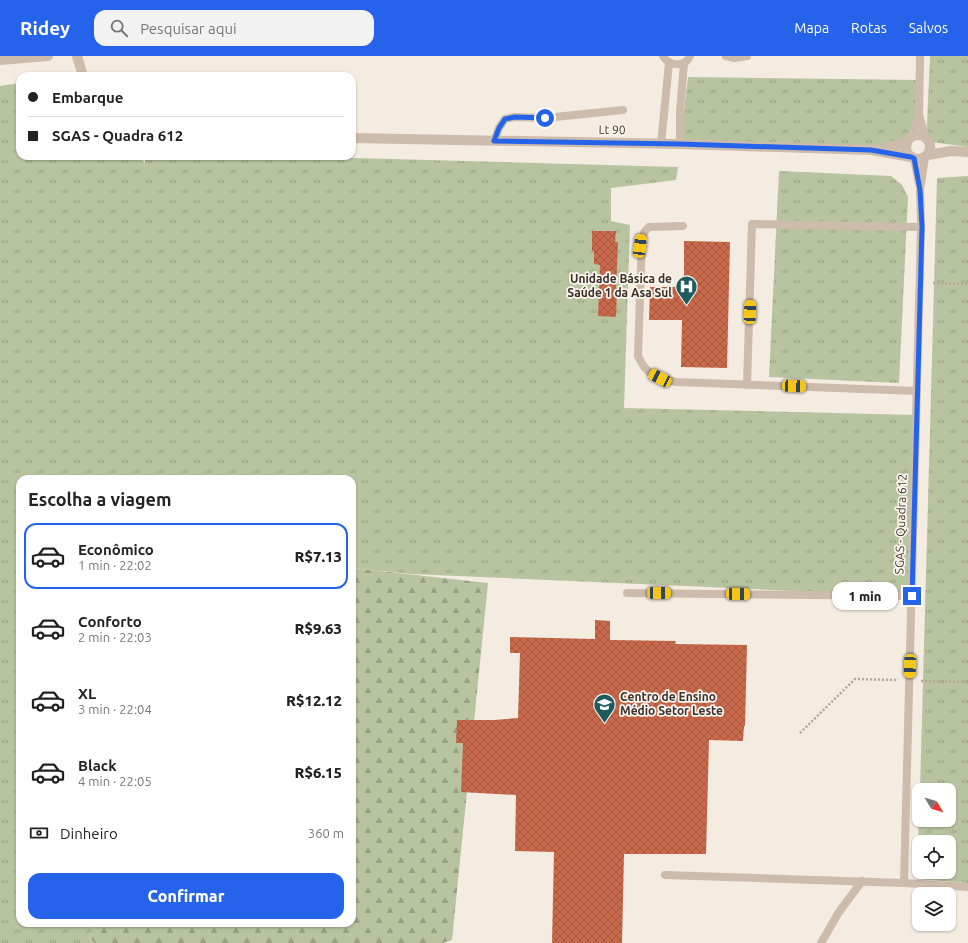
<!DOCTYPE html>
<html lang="pt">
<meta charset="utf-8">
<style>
body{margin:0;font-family:Ubuntu,sans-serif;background:#f2f2f2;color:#222;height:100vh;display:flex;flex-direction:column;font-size:15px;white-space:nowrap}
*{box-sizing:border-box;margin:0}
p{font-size:13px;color:#767676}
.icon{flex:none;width:22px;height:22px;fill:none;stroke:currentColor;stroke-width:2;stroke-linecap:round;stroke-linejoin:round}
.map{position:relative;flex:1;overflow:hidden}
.details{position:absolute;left:16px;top:419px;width:340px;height:452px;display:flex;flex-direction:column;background:#fff;border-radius:12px;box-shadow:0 1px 3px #0004}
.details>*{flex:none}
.hud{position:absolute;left:16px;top:16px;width:340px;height:88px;border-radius:12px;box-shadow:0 1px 3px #0004;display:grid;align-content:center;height:88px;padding:0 12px;background:#fff}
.needle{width:26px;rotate:128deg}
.buttons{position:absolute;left:912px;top:727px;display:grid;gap:8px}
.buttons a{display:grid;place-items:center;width:44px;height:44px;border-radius:8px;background:#fff;box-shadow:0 1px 3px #0004;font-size:20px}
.end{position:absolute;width:18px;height:18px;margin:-9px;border:5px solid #2563eb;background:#fff;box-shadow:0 0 0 2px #fff}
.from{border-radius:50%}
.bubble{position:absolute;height:28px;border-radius:12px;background:#fff;box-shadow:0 1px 3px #0004;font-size:13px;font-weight:800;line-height:28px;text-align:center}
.car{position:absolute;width:12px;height:24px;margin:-12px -6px;border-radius:5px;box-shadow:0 0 3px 1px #0007;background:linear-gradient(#f5c518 24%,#345 0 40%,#f5c518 0 76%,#345 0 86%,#f5c518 0)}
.hud b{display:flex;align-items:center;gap:14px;height:38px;font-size:15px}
.hud b+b{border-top:1px solid #e0e0e0}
.hud i{width:10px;height:10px;background:#222}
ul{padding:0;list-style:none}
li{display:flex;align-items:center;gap:12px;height:66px;margin:0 8px 6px;padding:0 4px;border:2px solid transparent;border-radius:12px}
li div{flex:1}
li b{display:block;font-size:15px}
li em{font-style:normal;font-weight:800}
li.active{border-color:#2563eb}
li>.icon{width:36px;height:36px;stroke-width:1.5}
h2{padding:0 12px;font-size:18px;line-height:48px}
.pay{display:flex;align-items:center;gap:10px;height:44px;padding:0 12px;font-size:15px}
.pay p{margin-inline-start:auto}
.primary-button{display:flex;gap:8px;margin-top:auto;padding:8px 12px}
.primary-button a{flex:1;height:46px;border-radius:12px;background:#2563eb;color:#fff;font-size:16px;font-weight:800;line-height:46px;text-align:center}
header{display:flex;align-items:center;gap:24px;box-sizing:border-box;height:56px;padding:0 20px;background:#2563eb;color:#fff}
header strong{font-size:19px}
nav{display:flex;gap:22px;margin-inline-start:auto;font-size:14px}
.search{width:280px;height:36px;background:#f2f2f2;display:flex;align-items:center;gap:10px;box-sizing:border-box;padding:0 14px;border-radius:12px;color:#767676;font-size:15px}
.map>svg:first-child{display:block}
.grass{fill:url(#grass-tufts);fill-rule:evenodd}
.forest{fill:url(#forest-firs)}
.building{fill:url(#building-cross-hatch)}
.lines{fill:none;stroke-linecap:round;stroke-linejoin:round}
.path{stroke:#b9a596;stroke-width:2.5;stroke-dasharray:2 2;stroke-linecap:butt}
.service{stroke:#cdbbac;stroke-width:8}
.tertiary{stroke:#cdbbac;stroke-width:10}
.route{stroke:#2563eb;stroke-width:5}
.labels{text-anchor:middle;stroke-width:3.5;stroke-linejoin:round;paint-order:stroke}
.street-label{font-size:12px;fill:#3b302b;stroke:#fbf5ee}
.poi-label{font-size:12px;font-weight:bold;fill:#3b302b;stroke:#fbf5ee;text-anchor:end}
</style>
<header>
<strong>Ridey</strong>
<div class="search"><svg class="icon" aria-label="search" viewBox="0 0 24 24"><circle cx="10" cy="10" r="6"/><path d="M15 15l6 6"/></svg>Pesquisar aqui</div>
<nav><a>Mapa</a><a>Rotas</a><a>Salvos</a></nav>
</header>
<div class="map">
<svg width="968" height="887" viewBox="0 0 968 887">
<defs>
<pattern id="grass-tufts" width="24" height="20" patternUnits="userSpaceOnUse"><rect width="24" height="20" fill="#b8c4a0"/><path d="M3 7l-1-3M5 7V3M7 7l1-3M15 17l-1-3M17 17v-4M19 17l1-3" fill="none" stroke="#97a083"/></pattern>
<pattern id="forest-firs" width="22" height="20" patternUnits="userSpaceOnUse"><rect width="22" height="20" fill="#b8c4a0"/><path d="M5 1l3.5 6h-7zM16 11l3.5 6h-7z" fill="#97a083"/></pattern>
<pattern id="building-cross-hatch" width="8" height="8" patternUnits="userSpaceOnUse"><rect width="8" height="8" fill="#c8694b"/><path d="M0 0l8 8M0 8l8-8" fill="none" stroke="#a4573f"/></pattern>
</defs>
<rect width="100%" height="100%" fill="#f4ebe1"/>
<g class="grass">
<polygon points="930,0 968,0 968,91 932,86 928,81 927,69"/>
<polygon points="688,21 920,24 912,81 871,94 680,88"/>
<polygon points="20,27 20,100 137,100 145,107 145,100 282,100 678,111 676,124 611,132 611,165 630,169 624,352 917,359 911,540 411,518 352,512 352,423 20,423 20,725 19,726 20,730 20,867 99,867 88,881 95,887 0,887 0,30"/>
<polygon points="779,115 891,120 902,129 908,141 899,327 769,321"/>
<path d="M968 120V827L917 823 919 752V764H949V734H920L937 122ZM919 786H949V816H919Z"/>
</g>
<polygon class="forest" points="352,512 488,527 452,884 443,887 95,887 88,881 99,867 352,867"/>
<g class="building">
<polygon points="592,175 616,175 615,186 618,186 616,232 617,232 616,261 598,260 600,209 594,208 594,195 592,195"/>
<polygon points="684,185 730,186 727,312 681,311 682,264 649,264 650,231 684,231"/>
<polygon points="595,564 610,565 610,584 676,585 675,588 747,589 745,670 744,670 743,685 709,684 706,798 624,798 622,887 552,887 554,796 515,795 516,739 461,736 463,687 456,687 457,664 494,664 518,662 520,597 510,597 510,581 595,583"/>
</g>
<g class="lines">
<g class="path">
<polyline points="933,227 968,228"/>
<polyline points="921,625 968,626"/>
<polyline points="800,677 855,623 898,624"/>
</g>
<g class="service">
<path d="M663 0C669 10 685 12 690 0"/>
<polyline points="726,0 734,2 747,0"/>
<polyline points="919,59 926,82"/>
<polyline points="912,81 919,59 920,0"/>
<polyline points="494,85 499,72 505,63 515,61 545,62 623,54"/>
<polyline points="661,88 669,7"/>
<polyline points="680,88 680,56 684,7"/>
<polyline points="914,102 919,128"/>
<path d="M683 170 649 171 645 175 642 182 638 300C647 320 657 322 676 326L917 335"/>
<polyline points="747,329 752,168 921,171"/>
<polyline points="627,537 911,540"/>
<polyline points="665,819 904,827 968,831"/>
<polyline points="904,827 921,171 920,134 925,101"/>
<polyline points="821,887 839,856 862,825"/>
</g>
<g class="tertiary">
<polyline points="77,0 83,20"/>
<polyline points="0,4 48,0"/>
<circle cx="918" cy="91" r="12"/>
<polyline points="352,82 680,88 871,94 911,101"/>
<polyline points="879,93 907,87"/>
<polyline points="928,99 951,95 968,96"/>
</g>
</g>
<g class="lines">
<polyline class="route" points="545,62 515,61 505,63 499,72 494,85 680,88 871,94 911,101 914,102 920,134 922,171 912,540"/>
</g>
<defs>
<symbol id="hospital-pin" viewBox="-11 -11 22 30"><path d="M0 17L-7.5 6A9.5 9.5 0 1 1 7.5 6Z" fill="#1f5a5e" stroke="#fbf5ee"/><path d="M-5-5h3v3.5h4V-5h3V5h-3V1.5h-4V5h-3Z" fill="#fff"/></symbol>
<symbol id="university-pin" viewBox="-11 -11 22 30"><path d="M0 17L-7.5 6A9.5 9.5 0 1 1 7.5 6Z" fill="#1f5a5e" stroke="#fbf5ee"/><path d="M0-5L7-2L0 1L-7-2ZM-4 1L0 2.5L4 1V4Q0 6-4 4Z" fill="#fff"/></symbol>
</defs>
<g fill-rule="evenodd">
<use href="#hospital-pin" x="674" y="218" width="25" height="34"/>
<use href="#university-pin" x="592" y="636" width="25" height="34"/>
</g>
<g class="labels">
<g class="street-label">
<text transform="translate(612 74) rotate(1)" y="4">Lt 90</text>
<text transform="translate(901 468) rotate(-88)" y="4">SGAS - Quadra 612</text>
</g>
<g class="poi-label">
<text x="672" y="227">Unidade Básica de<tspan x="672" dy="14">Saúde 1 da Asa Sul</tspan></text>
<text x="620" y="645" text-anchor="start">Centro de Ensino<tspan x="620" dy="14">Médio Setor Leste</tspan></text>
</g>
</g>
</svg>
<div class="buttons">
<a><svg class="needle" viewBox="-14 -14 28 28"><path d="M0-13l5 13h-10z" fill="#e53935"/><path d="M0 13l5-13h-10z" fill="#767676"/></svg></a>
<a><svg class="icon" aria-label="locate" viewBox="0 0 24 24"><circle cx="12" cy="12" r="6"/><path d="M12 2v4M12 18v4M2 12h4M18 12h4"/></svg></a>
<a><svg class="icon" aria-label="layers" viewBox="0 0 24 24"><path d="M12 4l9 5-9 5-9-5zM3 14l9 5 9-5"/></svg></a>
</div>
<i class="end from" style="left:545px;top:62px"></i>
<i class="end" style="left:912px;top:540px"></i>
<div class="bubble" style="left:832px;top:526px;width:66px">1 min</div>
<i class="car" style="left:640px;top:190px;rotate:7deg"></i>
<i class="car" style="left:750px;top:256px;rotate:2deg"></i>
<i class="car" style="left:660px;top:322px;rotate:297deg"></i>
<i class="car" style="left:794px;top:330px;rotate:92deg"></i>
<i class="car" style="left:659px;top:537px;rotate:91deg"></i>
<i class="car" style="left:738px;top:538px;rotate:91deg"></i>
<i class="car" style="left:910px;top:610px;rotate:182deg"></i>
<div class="hud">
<b><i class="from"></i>Embarque</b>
<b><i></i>SGAS - Quadra 612</b>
</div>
<section class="details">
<h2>Escolha a viagem</h2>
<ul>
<li class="active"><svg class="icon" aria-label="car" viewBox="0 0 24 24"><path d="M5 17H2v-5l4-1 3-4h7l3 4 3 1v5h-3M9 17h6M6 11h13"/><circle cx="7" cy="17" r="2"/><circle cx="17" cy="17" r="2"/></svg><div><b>Econômico</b><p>1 min · 22:02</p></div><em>R$7.13</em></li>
<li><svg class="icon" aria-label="car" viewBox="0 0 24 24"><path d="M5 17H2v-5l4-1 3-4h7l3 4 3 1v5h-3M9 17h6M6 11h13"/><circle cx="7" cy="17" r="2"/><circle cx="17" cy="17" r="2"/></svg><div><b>Conforto</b><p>2 min · 22:03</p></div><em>R$9.63</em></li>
<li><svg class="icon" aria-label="car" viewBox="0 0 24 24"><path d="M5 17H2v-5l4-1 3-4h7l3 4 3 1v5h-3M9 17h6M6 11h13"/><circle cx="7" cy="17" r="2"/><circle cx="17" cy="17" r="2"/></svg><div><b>XL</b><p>3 min · 22:04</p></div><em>R$12.12</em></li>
<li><svg class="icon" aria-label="car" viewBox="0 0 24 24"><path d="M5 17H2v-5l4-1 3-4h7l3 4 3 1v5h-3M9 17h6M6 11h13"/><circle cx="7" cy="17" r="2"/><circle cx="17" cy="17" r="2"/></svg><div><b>Black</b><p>4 min · 22:05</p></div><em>R$6.15</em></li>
</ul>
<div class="pay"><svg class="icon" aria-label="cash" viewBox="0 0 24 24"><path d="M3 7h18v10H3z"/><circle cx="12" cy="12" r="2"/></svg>Dinheiro<p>360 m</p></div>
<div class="primary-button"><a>Confirmar</a></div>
</section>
</div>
